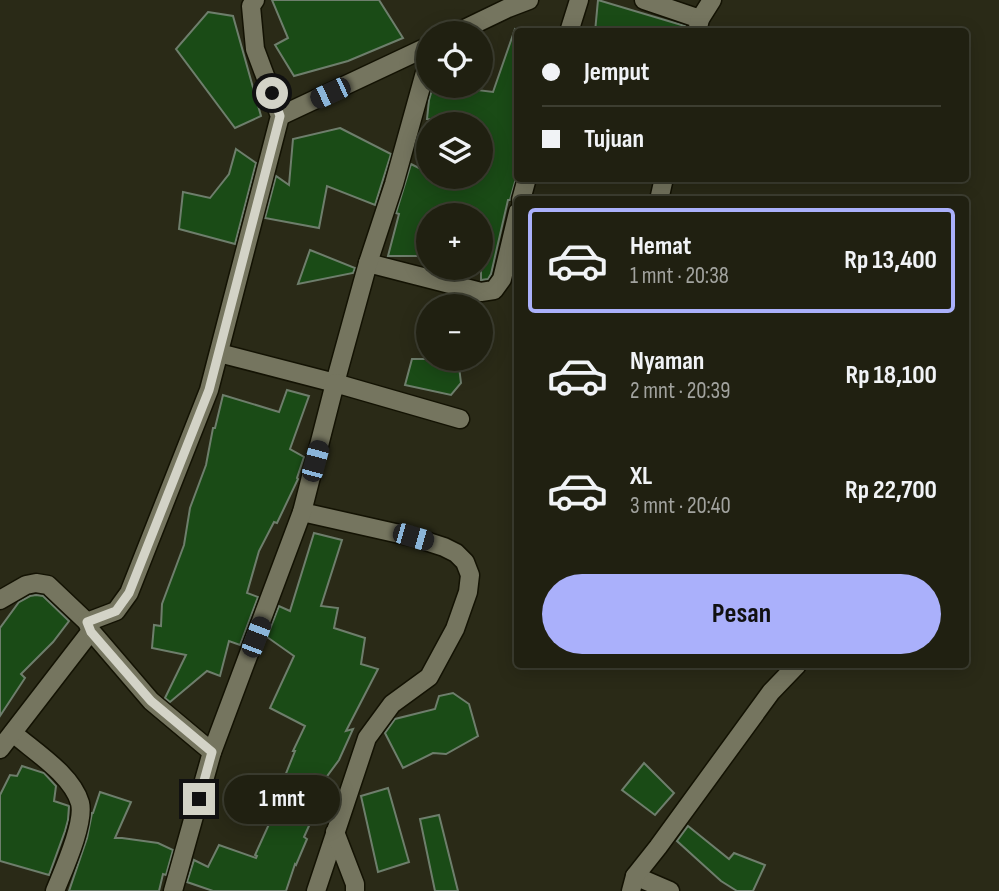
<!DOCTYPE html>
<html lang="id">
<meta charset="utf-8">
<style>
body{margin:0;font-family:"Sofia Sans Condensed",sans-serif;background:#2d2d1f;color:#f1f3f6;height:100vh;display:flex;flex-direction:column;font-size:26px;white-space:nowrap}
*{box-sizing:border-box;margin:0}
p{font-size:23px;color:#a2a39f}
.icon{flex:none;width:38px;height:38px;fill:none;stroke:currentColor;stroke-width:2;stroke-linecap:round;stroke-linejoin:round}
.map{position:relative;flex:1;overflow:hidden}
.panel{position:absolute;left:514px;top:196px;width:455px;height:472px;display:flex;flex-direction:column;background:#202011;border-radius:7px;box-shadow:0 4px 18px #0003,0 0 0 2px #3d3e31}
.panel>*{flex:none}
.top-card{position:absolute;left:514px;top:28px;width:455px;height:154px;border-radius:7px;box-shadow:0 4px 18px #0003,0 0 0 2px #3d3e31;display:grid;align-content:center;height:154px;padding:0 28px;background:#202011}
.buttons{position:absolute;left:416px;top:21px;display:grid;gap:14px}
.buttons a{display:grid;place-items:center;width:77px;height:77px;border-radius:50%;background:#202011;box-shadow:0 4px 18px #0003,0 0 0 2px #3d3e31;font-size:35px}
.end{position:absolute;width:32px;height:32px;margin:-16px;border:9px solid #d3d3c7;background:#111;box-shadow:0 0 0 4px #111}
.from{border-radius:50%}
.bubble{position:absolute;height:49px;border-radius:24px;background:#202011;box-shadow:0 4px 18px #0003,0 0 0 2px #3d3e31;font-size:23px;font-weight:700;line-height:49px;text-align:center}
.car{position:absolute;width:21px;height:42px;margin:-21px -10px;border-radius:9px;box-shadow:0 0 5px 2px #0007;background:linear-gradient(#222 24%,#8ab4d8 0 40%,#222 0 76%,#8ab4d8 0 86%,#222 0)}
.top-card b{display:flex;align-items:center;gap:24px;height:66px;font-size:26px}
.top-card b+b{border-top:2px solid #3d3e31}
.top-card i{width:18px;height:18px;background:#f1f3f6}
ul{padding:12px 0 0;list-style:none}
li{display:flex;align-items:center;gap:21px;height:105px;margin:0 14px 10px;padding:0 14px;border:4px solid transparent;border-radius:7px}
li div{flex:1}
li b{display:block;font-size:26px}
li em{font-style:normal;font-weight:700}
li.selected{border-color:#aab0fb}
li>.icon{width:63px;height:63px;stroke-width:1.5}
.action{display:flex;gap:14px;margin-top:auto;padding:14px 28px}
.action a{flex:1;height:80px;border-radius:42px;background:#aab0fb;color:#111;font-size:28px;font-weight:700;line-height:80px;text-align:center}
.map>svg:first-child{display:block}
.building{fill:#1a4b16;stroke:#6e7e6c;stroke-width:2}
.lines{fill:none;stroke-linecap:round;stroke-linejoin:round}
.minor-casing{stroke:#131203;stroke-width:21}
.minor{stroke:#75755f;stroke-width:18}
.route{stroke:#d3d3c7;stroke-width:9}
</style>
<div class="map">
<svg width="999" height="891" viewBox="0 0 999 891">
<rect width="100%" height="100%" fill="#2a2a17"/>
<g class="building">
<polygon points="272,0 379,0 403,38 348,61 294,76 275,45 288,38"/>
<polygon points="598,0 685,26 685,32 595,32"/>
<polygon points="208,12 233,16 261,116 235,128 176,49"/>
<polygon points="515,29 518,30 518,171 510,200 508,200 491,274 488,279 481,280 481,215 429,215 429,256 388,256 399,214 396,213 411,164 429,173 429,177 481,177 481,122 427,119 429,100 433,86 445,86 493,92"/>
<polygon points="340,128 391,154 375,205 327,186 319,228 265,218 276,176 289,185 293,139"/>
<polygon points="236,149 256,163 235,244 179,229 183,192 210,198 229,174"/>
<polygon points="310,250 355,268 353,273 298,284"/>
<polygon points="412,359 458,359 461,383 451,395 405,385"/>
<polygon points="287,390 309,396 290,449 304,457 297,478 298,479 277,523 274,522 259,551 247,593 258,597 240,645 229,641 220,676 207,671 170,702 165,698 186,655 152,648 154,625 161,626 162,604 184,545 190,508 206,465 213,428 215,428 223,395 279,412"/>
<polygon points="314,533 342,540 321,606 338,608 334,628 365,638 361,664 378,669 346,731 353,729 339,760 300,813 317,808 304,837 307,839 296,865 295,864 286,891 213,891 187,882 194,860 208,867 219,845 256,858 257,856 255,855 290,778 285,776 295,751 293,751 305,726 270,708 294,656 267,637 279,606 290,611"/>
<polygon points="36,595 43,596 69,621 53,642 21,674 25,678 0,716 0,628 19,602 30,596"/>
<polygon points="453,693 469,704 478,736 446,754 433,753 403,768 385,733 395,719 435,709 439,696"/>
<polygon points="644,763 674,793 655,815 622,790"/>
<polygon points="22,766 44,773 56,786 54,801 69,806 68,820 65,831 49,875 0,861 0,795 10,775 17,776"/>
<polygon points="388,788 409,862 378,872 361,796"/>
<polygon points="100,792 131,802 115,838 122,838 158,843 173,850 166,875 163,874 159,891 69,891 87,838 92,813 93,813"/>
<polygon points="439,815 458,891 435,891 420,819"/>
<polygon points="688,826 729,859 734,853 765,865 753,891 737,891 721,881 677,841"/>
</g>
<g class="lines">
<defs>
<g id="minor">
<polyline points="644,0 700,19"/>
<polyline points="569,32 579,0"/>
<polyline points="697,32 700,19 712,0"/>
<polyline points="456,33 508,8 529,0"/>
<polyline points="280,116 429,46"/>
<polyline points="521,200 527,178"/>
<polyline points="659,200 664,178"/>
<polyline points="368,263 481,292 494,290 502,279 518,212"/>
<polyline points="219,353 335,383 368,263 394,184 429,58"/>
<polyline points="302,512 413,537 444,547 456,553 465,562 470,575 468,592 455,629 429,677 392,704 367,738 316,891"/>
<polyline points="0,600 26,585 36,583 48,585 87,622 91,631 151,701 212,752"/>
<polyline points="87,622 116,611 129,593 209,390 280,116 255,49 251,6 255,0"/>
<path d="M13 733C35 752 72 775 80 803 85 823 63 871 55 891"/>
<polyline points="0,749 91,631"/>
<polyline points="335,832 355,884 355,891"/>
<polyline points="635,876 670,891"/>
<polyline points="173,891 212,752 302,512 335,383 460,419"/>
<polyline points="631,891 635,876 658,847 771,692 797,665"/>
</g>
</defs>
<use href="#minor" class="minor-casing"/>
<use href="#minor" class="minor"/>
</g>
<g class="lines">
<polyline class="route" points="199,799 212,752 151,701 91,632 87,622 116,611 129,593 209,390 280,116 272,93"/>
</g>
</svg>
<div class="buttons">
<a><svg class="icon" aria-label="locate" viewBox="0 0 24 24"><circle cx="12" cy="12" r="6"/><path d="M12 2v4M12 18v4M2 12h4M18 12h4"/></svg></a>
<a><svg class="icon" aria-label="layers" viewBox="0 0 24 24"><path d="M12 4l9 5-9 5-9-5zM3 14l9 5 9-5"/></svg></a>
<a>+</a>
<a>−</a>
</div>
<i class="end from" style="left:272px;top:93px"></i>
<i class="end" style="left:199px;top:799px"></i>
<div class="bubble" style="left:224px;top:775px;width:116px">1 mnt</div>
<i class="car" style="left:330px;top:93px;rotate:245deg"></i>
<i class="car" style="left:315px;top:461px;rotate:15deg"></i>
<i class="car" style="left:413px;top:537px;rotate:106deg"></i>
<i class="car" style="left:256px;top:637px;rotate:21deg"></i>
<div class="top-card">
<b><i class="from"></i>Jemput</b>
<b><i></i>Tujuan</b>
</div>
<section class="panel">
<ul>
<li class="selected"><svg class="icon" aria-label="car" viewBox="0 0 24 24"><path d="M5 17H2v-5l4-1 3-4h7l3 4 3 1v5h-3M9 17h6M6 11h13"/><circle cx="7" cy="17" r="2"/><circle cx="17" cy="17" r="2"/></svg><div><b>Hemat</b><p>1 mnt · 20:38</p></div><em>Rp 13,400</em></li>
<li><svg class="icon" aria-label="car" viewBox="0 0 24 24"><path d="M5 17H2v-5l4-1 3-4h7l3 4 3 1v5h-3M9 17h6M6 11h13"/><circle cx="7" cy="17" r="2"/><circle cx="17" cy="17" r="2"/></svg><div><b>Nyaman</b><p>2 mnt · 20:39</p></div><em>Rp 18,100</em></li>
<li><svg class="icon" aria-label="car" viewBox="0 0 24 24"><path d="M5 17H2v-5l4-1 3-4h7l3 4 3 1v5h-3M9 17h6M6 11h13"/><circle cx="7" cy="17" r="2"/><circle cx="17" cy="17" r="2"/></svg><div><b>XL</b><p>3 mnt · 20:40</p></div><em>Rp 22,700</em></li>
</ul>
<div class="action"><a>Pesan</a></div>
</section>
</div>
